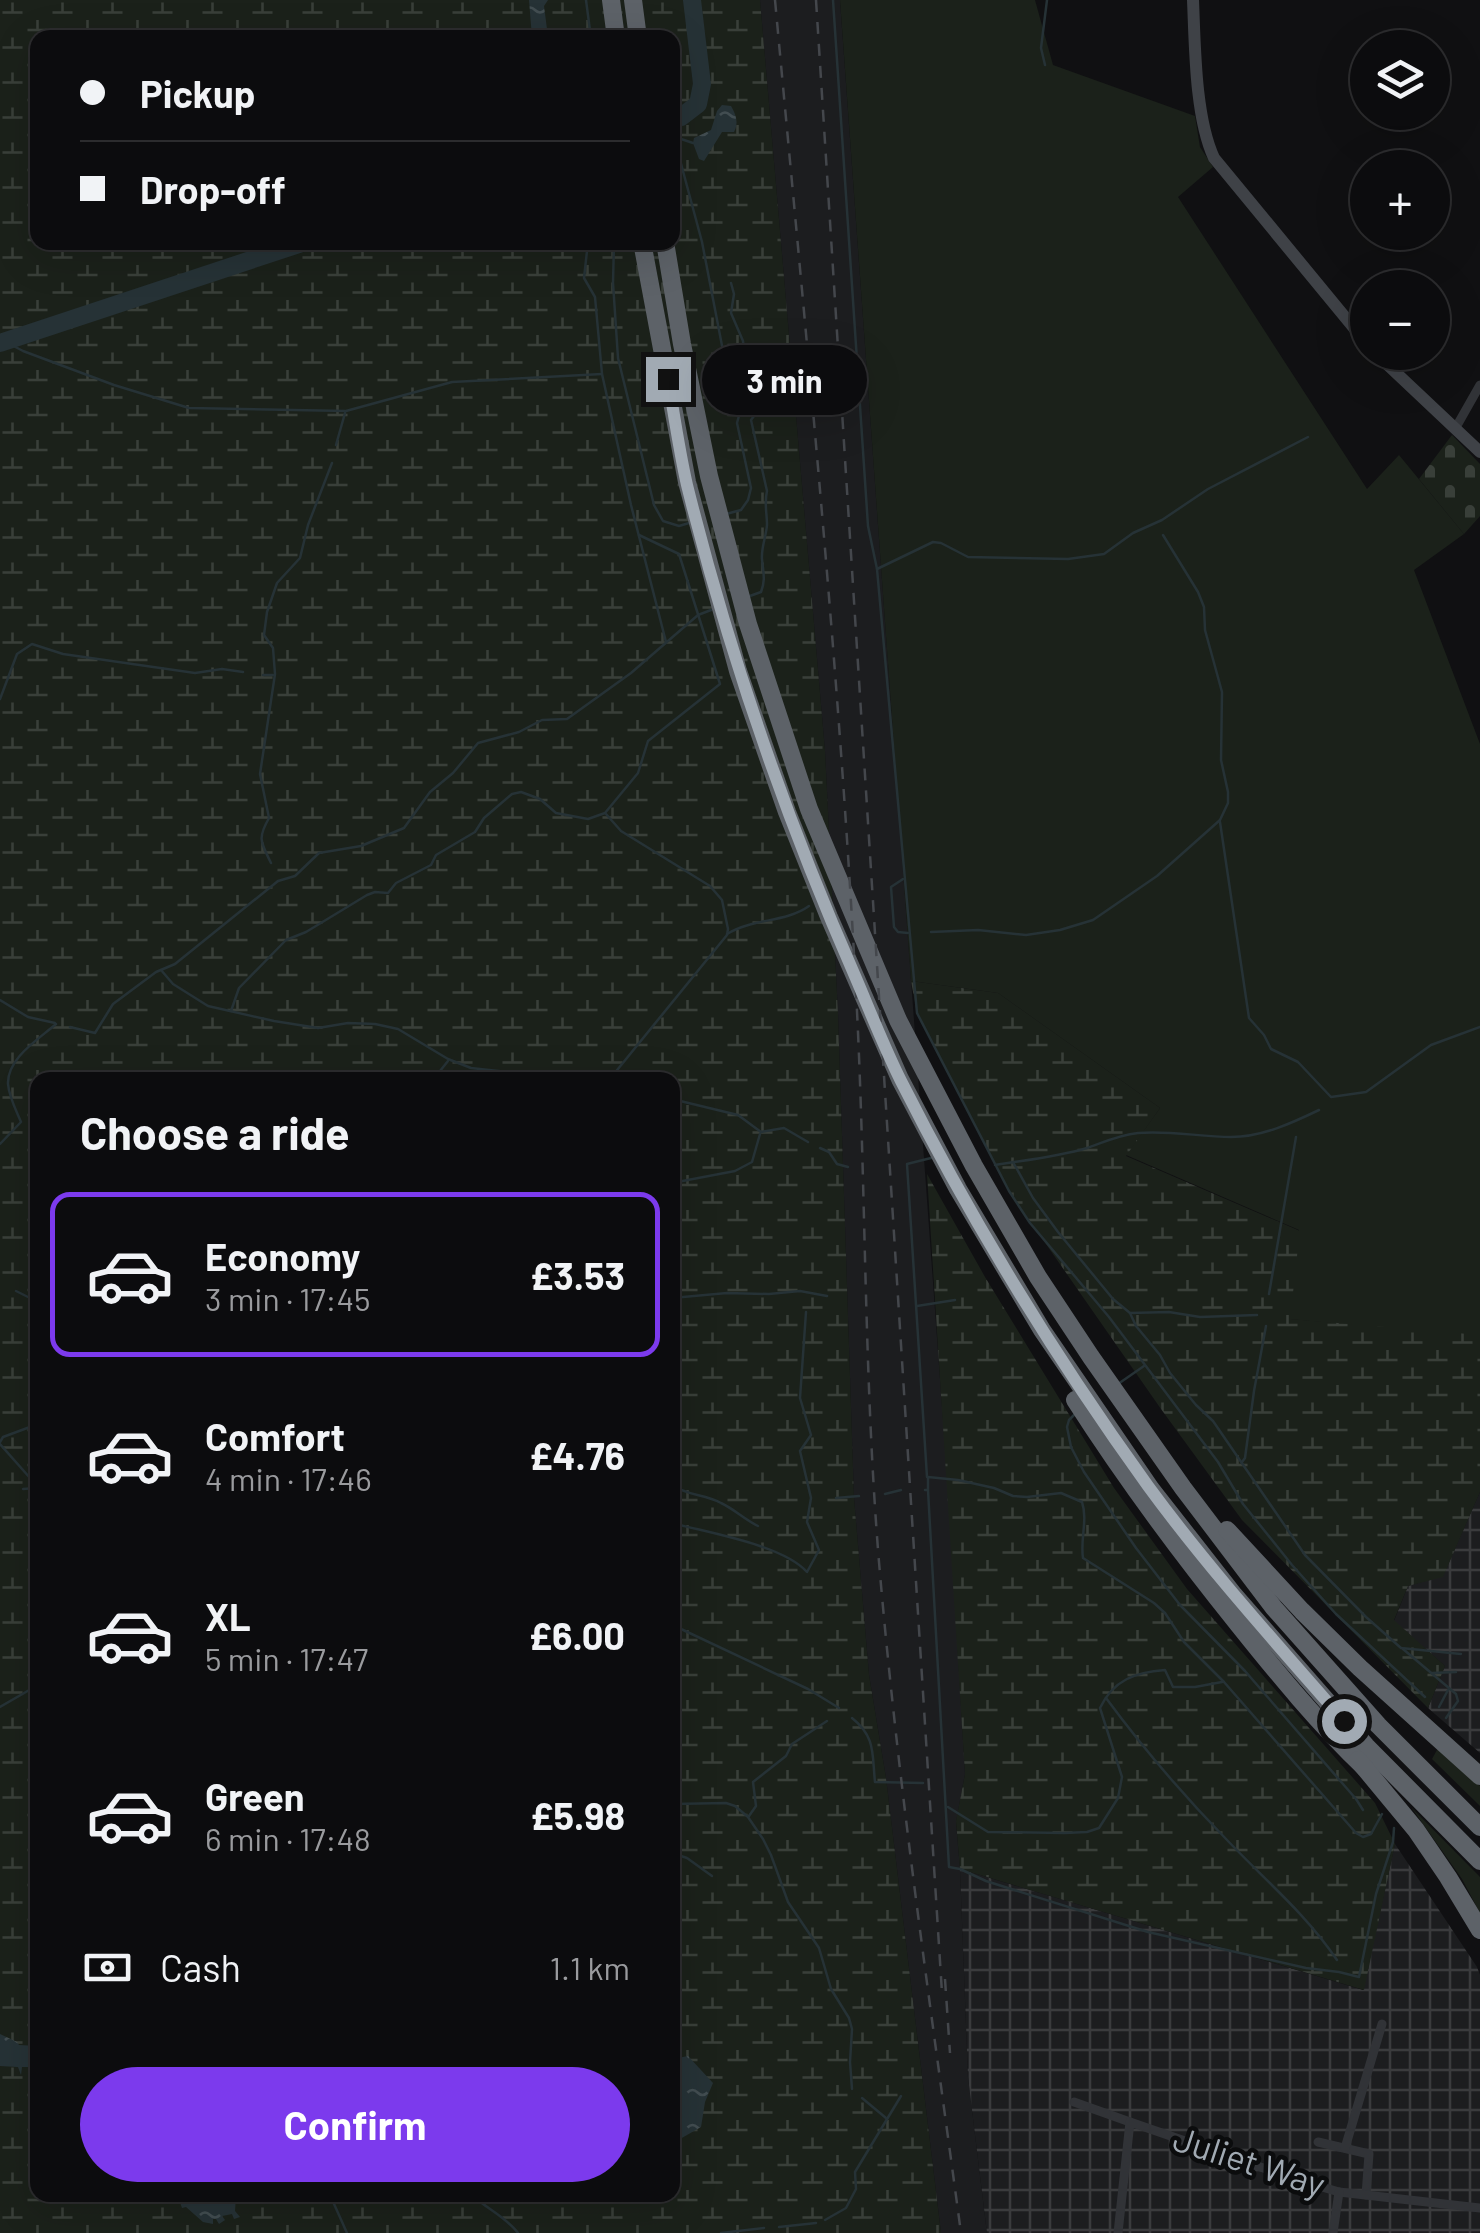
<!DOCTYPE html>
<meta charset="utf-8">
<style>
body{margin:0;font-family:Barlow,sans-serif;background:#151517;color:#f1f3f6;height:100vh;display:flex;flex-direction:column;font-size:38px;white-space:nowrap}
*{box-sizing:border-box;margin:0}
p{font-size:32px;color:#9a9b9e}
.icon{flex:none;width:55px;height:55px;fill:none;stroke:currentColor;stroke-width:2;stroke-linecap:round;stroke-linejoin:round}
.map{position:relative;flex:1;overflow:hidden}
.drawer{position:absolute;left:30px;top:1072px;width:650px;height:1130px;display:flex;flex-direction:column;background:#0c0c0e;border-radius:20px;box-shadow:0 10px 40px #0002,0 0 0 2px #2c2c2e}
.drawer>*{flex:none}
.guide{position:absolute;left:30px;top:30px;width:650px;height:220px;border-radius:20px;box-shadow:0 10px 40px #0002,0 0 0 2px #2c2c2e;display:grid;align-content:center;height:220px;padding:0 50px;background:#0c0c0e}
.fabs{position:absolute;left:1350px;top:30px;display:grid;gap:20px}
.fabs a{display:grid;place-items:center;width:100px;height:100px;border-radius:50%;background:#0c0c0e;box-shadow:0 10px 40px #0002,0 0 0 2px #2c2c2e;font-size:50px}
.end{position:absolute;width:45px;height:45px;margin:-22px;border:12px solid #a1aab3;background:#111;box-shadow:0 0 0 5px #111}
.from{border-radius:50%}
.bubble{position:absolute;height:70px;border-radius:35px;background:#0c0c0e;box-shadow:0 10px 40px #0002,0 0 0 2px #2c2c2e;font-size:32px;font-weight:700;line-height:70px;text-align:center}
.guide b{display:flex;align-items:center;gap:35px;height:95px;font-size:38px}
.guide b+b{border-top:2px solid #2c2c2e}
.guide i{width:25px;height:25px;background:#f1f3f6}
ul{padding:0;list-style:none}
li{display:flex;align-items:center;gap:30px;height:165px;margin:0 20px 15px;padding:0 30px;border:5px solid transparent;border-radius:20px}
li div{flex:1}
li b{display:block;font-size:38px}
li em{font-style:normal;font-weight:700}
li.active{border-color:#7c3aed}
li>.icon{width:90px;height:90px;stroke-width:1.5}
h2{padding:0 50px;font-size:45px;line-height:120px}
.pay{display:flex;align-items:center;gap:25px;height:110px;padding:0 50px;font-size:38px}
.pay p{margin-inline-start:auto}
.button{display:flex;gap:20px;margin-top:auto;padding:20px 50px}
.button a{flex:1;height:115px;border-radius:60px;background:#7c3aed;color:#fff;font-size:40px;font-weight:700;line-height:115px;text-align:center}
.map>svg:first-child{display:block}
.built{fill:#1c1d1f}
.industrial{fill:url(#industrial-grid)}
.green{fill:#1b211a}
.wetland{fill:url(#wetland-marsh);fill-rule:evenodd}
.cemetery{fill:url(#cemetery-stones)}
.water{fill:url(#water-ripples)}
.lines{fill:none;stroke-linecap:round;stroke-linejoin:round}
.stream{stroke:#263236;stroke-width:2.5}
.river{stroke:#263236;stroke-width:18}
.street{stroke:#313337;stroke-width:9}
.secondary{stroke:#3f4247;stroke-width:12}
.highway{stroke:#5d6268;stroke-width:18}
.rail{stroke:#44474c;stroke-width:2.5;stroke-dasharray:12 10;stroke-linecap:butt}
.route{stroke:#a1aab3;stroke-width:12}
.labels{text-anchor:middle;stroke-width:9;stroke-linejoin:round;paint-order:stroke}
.street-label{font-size:35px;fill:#a1aab3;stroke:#0b0c0d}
</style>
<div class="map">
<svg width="1480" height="2233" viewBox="0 0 1480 2233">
<defs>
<pattern id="industrial-grid" width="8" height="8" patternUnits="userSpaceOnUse" patternTransform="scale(2.5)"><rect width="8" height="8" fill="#1c1d1f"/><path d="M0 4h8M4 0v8" fill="none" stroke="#3a3b3d"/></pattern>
<pattern id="wetland-marsh" width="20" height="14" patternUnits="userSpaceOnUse" patternTransform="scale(2.5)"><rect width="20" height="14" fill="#1b211a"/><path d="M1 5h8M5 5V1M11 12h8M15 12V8" fill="none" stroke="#393f39"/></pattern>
<pattern id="cemetery-stones" width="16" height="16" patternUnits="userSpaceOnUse" patternTransform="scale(2.5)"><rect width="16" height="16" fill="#1b211a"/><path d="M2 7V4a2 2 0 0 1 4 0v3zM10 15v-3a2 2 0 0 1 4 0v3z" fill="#393f39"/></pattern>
<pattern id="water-ripples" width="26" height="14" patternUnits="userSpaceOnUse" patternTransform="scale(2.5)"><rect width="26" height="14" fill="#263236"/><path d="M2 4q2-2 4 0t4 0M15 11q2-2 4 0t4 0" fill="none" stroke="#424d51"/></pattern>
</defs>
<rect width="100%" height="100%" fill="#101012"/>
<polygon class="built" points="760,0 840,0 949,1503 965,1774 956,1822 960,1869 968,2077 987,2233 941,2233 886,1778 869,1675 854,1498 838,1014 825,751"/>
<g class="industrial">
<polygon points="1480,1492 1480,1753 1428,1708 1445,1666 1394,1621 1408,1586 1443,1576"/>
<polygon points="1395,1844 1477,1967 1480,1975 1480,2233 987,2233 968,2077 960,1869 1363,1990"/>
</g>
<g class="green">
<polygon points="840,0 1035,0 1053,65 1195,116 1200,147 1213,167 1178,197 1367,489 1399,455 1464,534 1414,570 1480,744 1480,1337 1289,1319 1299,1230 1126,1155 1160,1108 998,993 911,981"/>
<polygon points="1438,1748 1480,1786 1480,1806 1432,1759"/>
<polygon points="1411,1807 1480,1877 1480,1913 1462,1879"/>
</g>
<g class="wetland">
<path d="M0 0H760L825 751 838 1014 854 1498 869 1675 886 1778 941 2233H0ZM38 38H672V242H38ZM38 1080H672V2195H38Z"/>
<polygon points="911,981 998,993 1160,1108 1126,1156 1300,1231 1290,1319 1480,1335 1480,1492 1443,1577 1408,1586 1394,1620 1445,1666 1428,1708 1242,1520 1161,1409 1009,1191 917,1013"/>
<polygon points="927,1174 985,1277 1114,1488 1187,1589 1375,1803 1395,1844 1364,1990 960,1869 956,1821 965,1774"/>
</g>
<polygon class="cemetery" points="1452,435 1480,464 1480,516 1464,534 1419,479"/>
<g class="water">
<polygon points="529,0 548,0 544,6 548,37 532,37"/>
<path d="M722 105 731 106C736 115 739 123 734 132H722L704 161 699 159 693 143 694 138 711 130 717 111Z"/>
<polygon points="0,2034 17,2042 19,2045 37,2046 37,2098 32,2084 34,2067 22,2067 21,2075 18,2067 0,2066"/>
<polygon points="688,2056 713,2083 705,2102 701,2127 673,2143 673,2059"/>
<polygon points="172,2195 179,2195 187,2201 191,2195 236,2195 235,2211 240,2217 234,2219 232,2214 222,2216 225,2220 219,2224 216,2219 213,2219 213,2224 203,2222 186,2207 182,2208 179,2199 169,2202 167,2200"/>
</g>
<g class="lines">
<g class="stream">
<polyline points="586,0 591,38"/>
<polyline points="833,0 868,526 877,569 917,1013 1009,1191 1030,1223 1109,1317 1218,1462 1243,1504 1292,1565 1336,1614 1425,1697"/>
<polyline points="1045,65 1041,48 1047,0"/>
<polyline points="693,143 681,139 676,145 702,242 730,387 737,397 740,412 737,423 751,488 748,500 741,510 726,514"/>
<polyline points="588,242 584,278 595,297 602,374 631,505 666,642"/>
<polyline points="614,242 613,283 618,358 654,505 663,521 679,526 689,523"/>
<path d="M731 283 734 294 731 313 743 341 747 377 757 412 751 420 767 491C764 503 767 513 767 525 766 537 761 548 762 559 763 572 766 579 761 592L747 597"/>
<polyline points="6,342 23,351 114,385 189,408 346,411 452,382 602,374"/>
<polyline points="336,445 345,413"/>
<polyline points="877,569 933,542 941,543 968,557 1068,559 1104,554 1133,533 1162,520 1208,489 1308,437"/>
<polyline points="263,675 273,675"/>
<polyline points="0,699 17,654 32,644 63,654 195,673 222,669 243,672"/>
<polyline points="606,814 621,831 710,886 722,900 728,929 727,935 609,1080"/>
<polyline points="1220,822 1249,1018 1264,1035 1271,1049 1298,1062 1331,1097 1366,1092 1431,1045 1480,1027"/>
<path d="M271 863C261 842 257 839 269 818L260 774 275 674 273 648 264 635 267 612 277 583 300 558 308 525 332 463"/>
<polyline points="903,879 891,887 894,927 898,932 908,933"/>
<polyline points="278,881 295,876 319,853 361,846 404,828 430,792 453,773 478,743 519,732 542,720 567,719 631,673 698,615 711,610"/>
<polyline points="931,932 978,930 1026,935 1060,930 1093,920 1157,876 1220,820 1228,803 1228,792 1221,760 1222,692 1205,630 1204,607 1198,592 1163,535"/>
<path d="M727 934C753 918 785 923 809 906"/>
<polyline points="161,970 173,984 208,1006 274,1021 318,1028 348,1023 375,1024 398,1029 448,1059 471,1068 584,1080"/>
<polyline points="0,1000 28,1017 55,1023"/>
<polyline points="231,1011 239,988 286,940 306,932 367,895 375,892 388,893 396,883 431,865 436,855 475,832 484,818 512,794 521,792 540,799 556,813 588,819 605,813 638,773 648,741 720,684 679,554 639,535"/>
<polyline points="70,1027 95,1033 113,1004 156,972 175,964 278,881"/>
<polyline points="415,1080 436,1076 448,1061"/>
<polyline points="672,1099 738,1115 761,1132 784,1128 808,1142"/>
<path d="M0 1144 21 1122C16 1110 9 1097 8 1084 7 1058 39 1039 56 1024"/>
<polyline points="820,1148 829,1152 837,1164 848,1167"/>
<polyline points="1013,1162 1033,1198 1058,1232 1113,1299 1130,1313 1136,1326 1160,1355 1170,1373 1196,1405 1213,1421 1305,1555 1366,1617 1401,1648 1461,1654"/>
<path d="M995 1165C1026 1160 1057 1157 1087 1148 1104 1142 1119 1135 1138 1133 1169 1130 1200 1137 1231 1137 1262 1137 1292 1123 1319 1110"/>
<polyline points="672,1183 735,1171 752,1162 760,1134"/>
<polyline points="16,1291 38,1302"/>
<polyline points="1269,1294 1296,1137"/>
<polyline points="672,1298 727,1293 769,1294 800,1291 827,1296"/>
<polyline points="917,1306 955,1300"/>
<polyline points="1130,1313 1169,1312 1200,1317 1257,1315"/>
<polyline points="1118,1384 1144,1366"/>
<polyline points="1074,1415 1069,1420 1067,1427 1071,1447 1084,1472 1136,1548 1180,1605 1245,1671 1356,1799 1363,1810"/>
<polyline points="0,1442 3,1437 38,1424"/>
<polyline points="0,1444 38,1487"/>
<polyline points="1242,1462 1245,1458 1254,1391 1266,1326"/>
<polyline points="927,1477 907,1164 935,1157"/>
<path d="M672 1485C688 1496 704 1494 721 1503 734 1509 744 1519 758 1526"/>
<polyline points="23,1489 36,1488"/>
<path d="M925 1490H928V1477L958 1480 994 1488 1013 1496 1027 1497 1061 1493 1082 1502C1088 1520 1080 1539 1083 1558L1154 1603 1165 1613 1184 1642 1224 1682 1356 1833 1363 1837 1371 1834 1382 1814"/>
<polyline points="928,1490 949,1867 960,1869 986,1881 1148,1932 1306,1968 1339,1972 1359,1977 1376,1894 1393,1842 1394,1828"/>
<polyline points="885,1494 901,1490"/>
<polyline points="836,1498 859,1496"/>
<path d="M672 1523C709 1533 783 1545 807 1572L819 1550 807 1522 811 1498 800 1451 811 1435 800 1398 806 1312"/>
<polyline points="672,1633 681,1629 808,1689 839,1708"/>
<polyline points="1403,1649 1456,1694 1458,1701 1446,1718"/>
<polyline points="1432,1673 1456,1672"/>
<path d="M1106 1698C1143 1748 1183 1795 1227 1840 1265 1880 1306 1914 1337 1960"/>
<polyline points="0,1707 38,1685"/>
<polyline points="1439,1707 1448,1690"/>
<path d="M852 1718C876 1737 872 1754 875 1782L923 1783"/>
<polyline points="672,1804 726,1803 735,1806 748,1817 763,1839 771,1855 788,1902 819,1948 831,1989 849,2018 852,2029 850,2062 852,2089"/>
<path d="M948 1807 988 1832 1064 1833 1087 1832 1099 1828 1118 1798 1122 1777 1100 1708C1113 1680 1136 1672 1165 1670L1173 1687H1195L1222 1682"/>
<polyline points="749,1816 756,1806 753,1782 786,1756 792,1744 827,1721"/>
<polyline points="672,1853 687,1858 712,1876"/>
<polyline points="36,1922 38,1923"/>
<polyline points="862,2098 886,2118"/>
<polyline points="330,2195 347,2233"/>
<path d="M472 2195C487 2209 506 2217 518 2233"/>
<polyline points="825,2220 846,2208 856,2189 855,2172 901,2096"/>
<polyline points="779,2227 816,2223"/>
<polyline points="721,2233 764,2228"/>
</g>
<g class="river">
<polyline points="681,117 698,104 702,84 692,0"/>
<polyline points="0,343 305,242"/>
</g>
<g class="street">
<polyline points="1455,429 1480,385"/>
<polyline points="1074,2102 1130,2122"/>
<polyline points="1318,2142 1369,2154 1366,2195"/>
<polyline points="1345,2148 1382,2024"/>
<polyline points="1118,2233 1130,2122 1292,2178 1339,2192 1480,2208"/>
<polyline points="1333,2233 1339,2192"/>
</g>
<g class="secondary">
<path d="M1193 0C1195 46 1195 117 1214 158L1368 345"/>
<polyline points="1374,352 1480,452"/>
</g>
<g class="highway">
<polyline points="611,0 616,38"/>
<polyline points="633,0 638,38"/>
<polyline points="642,242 687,482 738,671 787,812 829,917 900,1079 958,1189 1042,1330 1151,1489 1234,1595 1366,1746 1480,1861"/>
<polyline points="665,242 682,344 709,476 748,624 809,809 898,1020 974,1166 1038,1277 1091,1357 1183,1488 1274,1608 1378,1725 1480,1827"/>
<path d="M1075 1400C1125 1478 1180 1552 1238 1624 1278 1674 1319 1724 1365 1768"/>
<polyline points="1227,1530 1302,1611 1360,1668 1480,1776"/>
<polyline points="1358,1760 1416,1830 1448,1877 1480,1930"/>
</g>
<g class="rail">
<path d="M775 0C806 336 840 673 857 1011 866 1194 864 1379 879 1562 898 1787 931 2010 961 2233"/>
<polyline points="816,0 942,1993"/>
<polyline points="945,1979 950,2053"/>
</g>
</g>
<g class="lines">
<path class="route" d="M668 379C674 414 679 450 687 485 729 654 785 817 855 976 870 1011 884 1047 901 1081 972 1222 1056 1358 1148 1486 1208 1568 1277 1644 1344 1721"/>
</g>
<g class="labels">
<g class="street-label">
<text transform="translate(1249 2162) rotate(18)" y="12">Juliet Way</text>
</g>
</g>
</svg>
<div class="fabs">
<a><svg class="icon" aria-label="layers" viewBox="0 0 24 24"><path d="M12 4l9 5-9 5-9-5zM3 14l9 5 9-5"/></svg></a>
<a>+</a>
<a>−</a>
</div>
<i class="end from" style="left:1344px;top:1721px"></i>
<i class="end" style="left:668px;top:379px"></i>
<div class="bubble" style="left:702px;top:345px;width:165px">3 min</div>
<div class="guide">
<b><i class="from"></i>Pickup</b>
<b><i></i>Drop-off</b>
</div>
<section class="drawer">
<h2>Choose a ride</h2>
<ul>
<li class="active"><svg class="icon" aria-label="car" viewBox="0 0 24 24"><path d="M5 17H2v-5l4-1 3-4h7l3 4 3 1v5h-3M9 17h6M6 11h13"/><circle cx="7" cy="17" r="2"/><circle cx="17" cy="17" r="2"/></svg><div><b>Economy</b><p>3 min · 17:45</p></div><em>£3.53</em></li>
<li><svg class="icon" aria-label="car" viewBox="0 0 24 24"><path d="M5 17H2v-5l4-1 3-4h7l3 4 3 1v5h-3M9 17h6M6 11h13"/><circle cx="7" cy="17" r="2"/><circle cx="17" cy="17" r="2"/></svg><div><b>Comfort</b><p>4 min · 17:46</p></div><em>£4.76</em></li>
<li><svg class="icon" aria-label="car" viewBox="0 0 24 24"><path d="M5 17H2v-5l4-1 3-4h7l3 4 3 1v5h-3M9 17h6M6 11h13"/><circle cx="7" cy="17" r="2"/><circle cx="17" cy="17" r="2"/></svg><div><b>XL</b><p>5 min · 17:47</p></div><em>£6.00</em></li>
<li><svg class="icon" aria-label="car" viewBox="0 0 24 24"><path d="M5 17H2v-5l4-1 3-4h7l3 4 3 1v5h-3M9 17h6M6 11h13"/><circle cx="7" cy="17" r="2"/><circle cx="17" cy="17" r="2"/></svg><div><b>Green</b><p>6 min · 17:48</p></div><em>£5.98</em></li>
</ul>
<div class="pay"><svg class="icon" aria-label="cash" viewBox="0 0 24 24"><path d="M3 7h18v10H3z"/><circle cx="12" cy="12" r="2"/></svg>Cash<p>1.1 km</p></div>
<div class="button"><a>Confirm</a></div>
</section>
</div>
